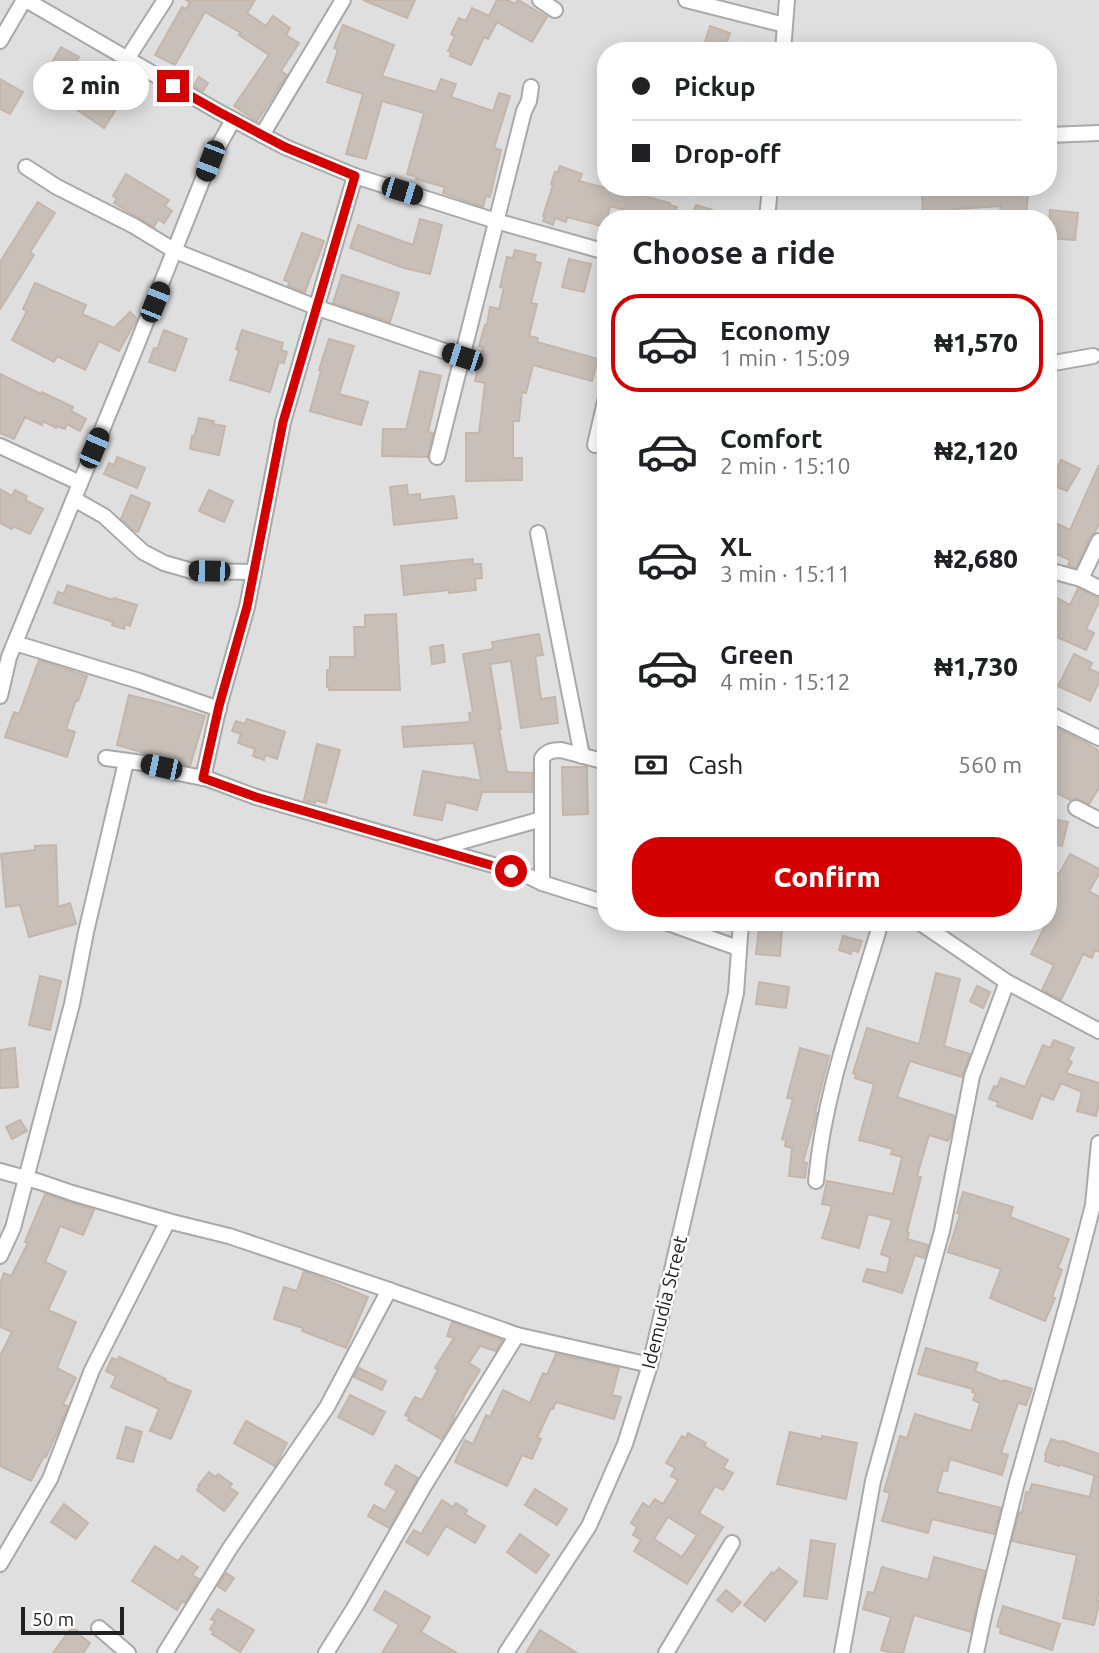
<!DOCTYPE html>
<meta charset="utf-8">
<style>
body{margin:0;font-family:Ubuntu,sans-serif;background:#f6f6f6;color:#202124;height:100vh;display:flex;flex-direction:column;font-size:26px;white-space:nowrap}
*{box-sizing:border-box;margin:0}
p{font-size:23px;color:#757577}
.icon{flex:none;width:38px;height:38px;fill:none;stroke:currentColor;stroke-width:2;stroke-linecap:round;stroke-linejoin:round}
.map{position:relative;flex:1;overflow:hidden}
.panel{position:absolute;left:597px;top:210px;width:460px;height:721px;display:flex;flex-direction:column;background:#fff;border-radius:28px;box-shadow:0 4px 18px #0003}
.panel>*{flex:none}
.guide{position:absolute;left:597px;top:42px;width:460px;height:154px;border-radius:28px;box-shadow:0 4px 18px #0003;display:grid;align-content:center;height:154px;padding:0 35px;background:#fff}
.scale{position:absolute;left:21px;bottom:18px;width:103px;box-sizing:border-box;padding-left:7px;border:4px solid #222;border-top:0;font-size:19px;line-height:24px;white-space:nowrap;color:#222;-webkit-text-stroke:5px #fff;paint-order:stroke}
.end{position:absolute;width:32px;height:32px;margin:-16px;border:9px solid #d40000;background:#fff;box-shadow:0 0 0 4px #fff}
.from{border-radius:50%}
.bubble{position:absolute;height:49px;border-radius:24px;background:#fff;box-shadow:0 4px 18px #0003;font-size:23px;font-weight:800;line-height:49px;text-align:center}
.car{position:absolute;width:21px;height:42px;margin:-21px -10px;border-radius:9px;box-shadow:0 0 5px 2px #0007;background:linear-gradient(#222 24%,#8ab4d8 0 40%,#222 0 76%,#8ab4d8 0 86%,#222 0)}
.guide b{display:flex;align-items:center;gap:24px;height:66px;font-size:26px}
.guide b+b{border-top:2px solid #e0e0e0}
.guide i{width:18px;height:18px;background:#202124}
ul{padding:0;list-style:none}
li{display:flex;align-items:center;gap:21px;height:98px;margin:0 14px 10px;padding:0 21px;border:4px solid transparent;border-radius:28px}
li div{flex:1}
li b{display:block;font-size:26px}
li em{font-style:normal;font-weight:800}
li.on{border-color:#d40000}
li>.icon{width:63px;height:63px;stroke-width:1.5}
h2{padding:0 35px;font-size:32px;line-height:84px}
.pay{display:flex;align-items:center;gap:18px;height:77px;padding:0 35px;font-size:26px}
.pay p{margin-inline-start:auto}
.button{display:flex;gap:14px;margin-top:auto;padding:14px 35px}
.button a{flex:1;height:80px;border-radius:28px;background:#d40000;color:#fff;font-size:28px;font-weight:800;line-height:80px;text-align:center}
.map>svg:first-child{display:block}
.residential{fill:#e0dfdf;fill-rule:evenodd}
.building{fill:#c7bfb8;stroke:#c4b6ab;stroke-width:2;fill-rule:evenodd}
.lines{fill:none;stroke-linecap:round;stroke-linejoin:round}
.minor-casing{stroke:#a9a9a9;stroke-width:18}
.minor{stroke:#fff;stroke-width:14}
.route{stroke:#d40000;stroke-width:9}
.labels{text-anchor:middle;stroke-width:5;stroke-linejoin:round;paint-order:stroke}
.street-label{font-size:19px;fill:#222;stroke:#fff}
</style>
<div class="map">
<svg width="1099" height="1653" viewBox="0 0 1099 1653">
<rect width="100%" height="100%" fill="#f2efe9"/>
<path class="residential" d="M0 0H1099V1653H0ZM606 51H1048V187H606ZM606 219H1048V922H606Z"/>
<g class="building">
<polygon points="186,0 255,0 247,13 266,26 273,16 290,28 286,35 299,43 281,71 287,75 257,121 234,106 269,55 239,35 241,33 205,12 175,65 155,55 182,7 186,9 190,3"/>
<polygon points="363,0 415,0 407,18"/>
<polygon points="497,0 507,0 515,4 518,0 547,17 532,42 497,22 488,39 484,37 471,65 450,56 451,53 448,51 455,36 451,34 459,18 466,21 472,8 489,16"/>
<polygon points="343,25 394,45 382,76 436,92 441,79 456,84 451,97 493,111 499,93 510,96 494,148 501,150 490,197 486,196 483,207 443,193 445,187 416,179 417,177 407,174 424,113 382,101 366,159 346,154 363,94 327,82 338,50 334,48"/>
<polygon points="710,26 730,33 724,51 702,51"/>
<polygon points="61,47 79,57 64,81 47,71"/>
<polygon points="199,77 208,83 203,91 193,86"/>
<polygon points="0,79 23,92 10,114 0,109"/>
<polygon points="76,81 94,94 99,88 110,95 106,100 117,108 104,128 64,101 68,96 66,94"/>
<polygon points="560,166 582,174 579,181 617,191 618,187 629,190 629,192 670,203 670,205 677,207 673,219 638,219 639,214 610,206 607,219 606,219 605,227 567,217 566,222 555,218 553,225 543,221 545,216 543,216 553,185 551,184 555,172 558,172"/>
<polygon points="126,174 169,200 165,206 172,211 164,223 158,219 154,227 114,203 117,199 113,196"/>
<polygon points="966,187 1029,187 1026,213 1000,211 1001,206 953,209 953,218 923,218 922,193 966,193"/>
<polygon points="38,202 55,213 30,252 34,255 0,309 0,262"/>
<polygon points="696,205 712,210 709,219 691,219"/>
<polygon points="1050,210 1078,213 1075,240 1048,238"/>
<polygon points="420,219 442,225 430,274 404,268 350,248 358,225 413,245"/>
<polygon points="302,233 324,241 305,292 288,286 289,282 284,280"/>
<polygon points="515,250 536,255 534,261 541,263 531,303 537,304 529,336 538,338 537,342 598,359 592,381 533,365 526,393 522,392 519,421 513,421 513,458 522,458 522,480 466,481 466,433 479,433 485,383 475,381 483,347 479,346 485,325 487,325 490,307 499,309 504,288 500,287 507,257 513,258"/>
<polygon points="569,259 591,264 584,292 562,287"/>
<polygon points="342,275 399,293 390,322 333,303"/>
<polygon points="35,283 86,305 82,314 114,328 130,312 137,319 119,351 99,341 85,370 57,356 54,362 12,340 27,311 23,309"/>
<polygon points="164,330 187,339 175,371 149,362 154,348 157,349"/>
<polygon points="242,330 283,343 281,350 287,352 284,363 279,362 270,392 230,380 239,350 236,349"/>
<polygon points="329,339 354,346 339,394 368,402 361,425 310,411 321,371 319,370"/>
<polygon points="420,371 441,376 428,432 433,433 428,457 382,456 383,429 406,429"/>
<polygon points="0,374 41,394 42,392 73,407 71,411 86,419 80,431 67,424 65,429 57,426 56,428 43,421 42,425 25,417 14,439 0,433"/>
<polygon points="199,418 214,421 213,424 225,426 219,455 190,449 192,436 194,437"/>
<polygon points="117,457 145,468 137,488 104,474 109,463 114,465"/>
<polygon points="1061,460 1080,469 1067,491 1050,484"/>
<polygon points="1099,465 1099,524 1095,532 1090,537 1076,568 1068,565 1070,560 1048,550 1048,519 1070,530"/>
<polygon points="407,485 408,495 420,494 420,500 454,496 457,518 394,525 390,487"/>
<polygon points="0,489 12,496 15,490 27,496 25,500 43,509 30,534 13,526 12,529 0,523"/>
<polygon points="209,490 233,501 224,522 199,511"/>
<polygon points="131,495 150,503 138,532 133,530 121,519"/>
<polygon points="473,559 473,564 481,564 482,578 475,579 476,590 449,593 449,590 404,595 401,566"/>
<polygon points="67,585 113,600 114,598 137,605 130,626 125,624 124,629 112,625 113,622 54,603 58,592 64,594"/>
<polygon points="1078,588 1099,598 1099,602 1086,629 1094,633 1086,650 1048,633 1048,593 1070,605"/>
<polygon points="396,614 400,690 329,690 329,687 327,687 327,670 330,670 330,657 355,657 354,627 365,627 365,615"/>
<polygon points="539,634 543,655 535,656 541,699 555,697 558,723 521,728 511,661 490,664 501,729 499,729 507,772 532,773 532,792 482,792 477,810 446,802 442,820 414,815 423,771 462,778 462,777 481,781 474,743 404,747 402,727 470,722 469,713 473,712 463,654 493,649 492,642"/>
<polygon points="443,645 445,662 432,664 430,647"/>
<polygon points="1074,654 1092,663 1089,669 1099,673 1099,682 1090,701 1058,686"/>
<polygon points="39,660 87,676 78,701 76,700 66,729 75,732 67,757 5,737 14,712 19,714"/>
<polygon points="129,695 158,702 205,716 190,766 117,745"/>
<polygon points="247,719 285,732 277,759 265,755 264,760 253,756 255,749 238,743 241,734 232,731 236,721 245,724"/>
<polygon points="1058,729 1085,742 1099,751 1099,788 1089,804 1076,798 1070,800 1048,789 1048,746"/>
<polygon points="317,744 340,750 326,803 315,800 315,803 304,800"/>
<polygon points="562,767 587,767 588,814 563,815"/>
<polygon points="1048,818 1068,822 1062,846 1048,843"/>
<polygon points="56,845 58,907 70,903 76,924 29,937 20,905 6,907 1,854 35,850 35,846"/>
<polygon points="1070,854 1099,869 1099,874 1089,891 1099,897 1099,952 1095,950 1092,958 1083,954 1061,1000 1042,990 1054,965 1031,954 1057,902 1048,897 1048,878 1053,871 1059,874"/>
<polygon points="759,928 782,930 780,956 756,954"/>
<polygon points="843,936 862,941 858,952 852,950 851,954 839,950"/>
<polygon points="936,973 960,979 944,1046 970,1054 962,1077 910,1061 897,1097 955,1116 951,1134 948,1141 929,1135 917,1176 921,1177 907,1232 909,1233 907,1239 928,1245 924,1258 915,1255 902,1293 863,1281 867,1269 887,1273 890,1257 881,1254 892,1220 868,1214 859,1248 822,1238 832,1206 822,1204 827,1181 893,1194 902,1157 891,1154 893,1149 859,1140 874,1084 855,1078 856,1074 853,1073 867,1028 919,1044"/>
<polygon points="40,976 61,981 50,1030 29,1025"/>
<polygon points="759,982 789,987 786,1008 756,1004"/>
<polygon points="977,986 990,992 983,1008 970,1001"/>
<polygon points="1054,1040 1074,1048 1068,1060 1072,1062 1066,1073 1099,1083 1099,1104 1096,1116 1077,1111 1082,1092 1061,1083 1053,1100 1041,1095 1032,1119 997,1106 998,1102 989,1099 994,1086 997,1087 1001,1078 1025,1087 1043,1045 1050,1048"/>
<polygon points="15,1048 18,1087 0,1088 0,1050"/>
<polygon points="800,1048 829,1056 815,1112 817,1113 816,1116 803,1162 807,1163 805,1178 789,1176 792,1148 785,1146 786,1140 782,1139 793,1099 787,1098"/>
<polygon points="20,1120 27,1131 12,1139 6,1127"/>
<polygon points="963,1192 1013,1207 1010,1217 1069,1239 1058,1268 1062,1270 1052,1297 1055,1298 1045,1321 990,1298 1001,1269 948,1252 960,1214 957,1213"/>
<polygon points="45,1194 94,1210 83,1235 60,1226 45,1262 66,1272 48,1310 76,1322 57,1368 76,1378 63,1404 68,1406 54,1439 46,1457 44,1456 31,1481 0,1466 0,1356 12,1332 0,1327 0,1284 4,1273 11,1276 28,1243 25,1242"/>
<polygon points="304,1271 368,1297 346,1348 302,1331 303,1328 274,1319 284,1287 297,1291"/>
<polygon points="452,1322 503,1340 496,1351 480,1346 469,1363 480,1370 467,1391 453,1417 455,1418 441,1439 408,1420 409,1417 405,1415 415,1397 422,1400 438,1370 435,1368 454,1338 447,1336"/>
<polygon points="926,1348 978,1363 975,1371 1003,1382 1004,1380 1032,1389 1026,1405 1018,1403 1001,1453 1008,1455 1002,1475 950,1459 947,1471 943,1470 937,1492 1001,1508 994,1534 932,1519 928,1533 882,1521 890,1493 884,1491 900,1436 907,1438 915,1414 971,1431 980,1403 973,1400 976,1393 972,1392 973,1389 918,1374"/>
<polygon points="556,1354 619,1368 612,1395 621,1397 614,1419 556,1402 553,1409 551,1408 537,1438 541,1439 532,1459 522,1455 507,1486 455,1462 465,1440 473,1444 486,1415 490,1417 503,1390 530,1403 543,1373 547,1375"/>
<polygon points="119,1357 166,1379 165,1381 191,1391 171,1439 150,1431 159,1409 111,1387 116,1376 106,1371 112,1358 118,1360"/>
<polygon points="359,1368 386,1381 382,1390 354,1377"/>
<polygon points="350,1395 385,1412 373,1435 338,1417"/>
<polygon points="246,1421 287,1443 275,1466 234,1443"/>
<polygon points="126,1427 142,1432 133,1462 117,1458"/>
<polygon points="790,1432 822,1439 822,1436 857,1443 846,1499 777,1484"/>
<path d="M688 1433 706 1443 704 1446 728 1460 723 1468 733 1473 723 1490 715 1486 699 1513 723 1527 687 1584 634 1551 641 1540 633 1535 637 1527 631 1523 643 1503 649 1507 655 1499 663 1504 678 1480 671 1476 675 1468 666 1463 682 1436 686 1438ZM668 1517 697 1535 682 1557 654 1539Z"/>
<polygon points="1051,1439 1061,1442 1062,1441 1099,1454 1099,1477 1059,1464 1059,1466 1045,1461 1046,1456 1045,1455"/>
<polygon points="396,1465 418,1478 389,1528 368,1516 374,1505 385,1511 397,1491 385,1484"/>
<polygon points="209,1472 215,1477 218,1474 232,1484 229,1487 238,1493 224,1511 197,1490 199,1487 198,1486"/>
<polygon points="1094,1477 1099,1477 1099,1591 1097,1601 1099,1601 1099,1604 1094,1625 1063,1618 1077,1555 1012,1541 1019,1512 1022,1513 1026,1492 1029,1493 1032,1484 1090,1497"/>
<polygon points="535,1489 567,1509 557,1525 525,1505"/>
<polygon points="442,1500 453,1507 456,1503 467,1510 465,1514 485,1526 475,1543 446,1526 428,1555 406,1542 414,1530 421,1534"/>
<polygon points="64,1504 88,1523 76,1539 51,1522"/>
<polygon points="520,1534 549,1555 536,1573 507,1552"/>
<polygon points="811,1540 835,1544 827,1599 804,1596"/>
<polygon points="155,1546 178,1561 182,1556 198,1567 192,1575 199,1579 185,1603 182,1601 177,1610 132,1581"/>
<polygon points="934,1557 985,1571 971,1632 914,1615 903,1653 892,1653 881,1650 891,1617 863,1609 868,1592 874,1593 882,1567 928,1580"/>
<polygon points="779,1568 797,1582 765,1621 744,1605 772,1572 774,1574"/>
<polygon points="226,1573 234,1578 225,1591 218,1586"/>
<polygon points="726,1590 741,1602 732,1612 717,1600"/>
<polygon points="385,1591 430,1617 421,1632 457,1653 382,1653 399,1625 374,1610"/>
<polygon points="1003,1606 1060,1624 1052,1650 1000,1633 1001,1628 997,1626"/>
<polygon points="218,1609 254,1630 240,1652 212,1634 214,1632 210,1629 215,1621 211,1619"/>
<polygon points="72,1627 82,1634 81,1636 90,1643 83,1653 53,1653"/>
<polygon points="540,1630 577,1653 526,1653"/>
</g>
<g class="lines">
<defs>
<g id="minor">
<polyline points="26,0 219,112 285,147 355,176 496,221 606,252"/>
<polyline points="540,0 555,10"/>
<polyline points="686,0 785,25"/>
<polyline points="0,41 24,0"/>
<polyline points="783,51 787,0"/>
<polyline points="127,59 165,0"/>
<polyline points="262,135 343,0"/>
<polyline points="1048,135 1099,133"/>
<polyline points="26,167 57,187 134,226 175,251 318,308 462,357"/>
<polyline points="767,219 770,187"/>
<polyline points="1048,364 1093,356"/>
<polyline points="595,445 606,397"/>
<polyline points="0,446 80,483"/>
<polyline points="437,457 524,111 529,101 531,87"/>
<polyline points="74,499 104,516 143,552 164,563 192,571 254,572"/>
<polyline points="538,533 582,756"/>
<polyline points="1048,570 1081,579 1099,588"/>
<polyline points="1081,579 1099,541"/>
<polyline points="15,643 139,681 219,709"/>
<polyline points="0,696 9,657 134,352 210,161 233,120"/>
<polyline points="1048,713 1099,738"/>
<path d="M106 758 143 763 178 773 208 779 256 797 493 865 530 877 542 883V758C547 751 553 750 561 750L606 762"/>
<polyline points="203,778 219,706 247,607 283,422 355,176"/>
<polyline points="1076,808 1099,820"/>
<polyline points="439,848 542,819"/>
<polyline points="542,883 606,903"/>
<polyline points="665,922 738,948"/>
<polyline points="919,922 1007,982 1099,1031"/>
<polyline points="0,1171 40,1182 72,1193 168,1221 229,1236 389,1290"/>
<path d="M816 1181C824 1092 856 1007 881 922"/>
<polyline points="0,1256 13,1228 72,1004 86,932 126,762"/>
<polyline points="0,1564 50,1479 92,1370 168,1221"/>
<polyline points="99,1628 128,1653"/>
<polyline points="165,1653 230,1548 327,1407 389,1290 517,1335"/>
<polyline points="326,1653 356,1605 424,1486 517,1335 650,1365"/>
<polyline points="506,1653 589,1526 625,1444 650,1365 736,993 741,922"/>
<polyline points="666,1653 732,1543"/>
<polyline points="842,1653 873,1481 942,1231 972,1076 1007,982"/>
<polyline points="976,1653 985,1611 1016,1486 1068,1302 1093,1205 1099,1143"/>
</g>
</defs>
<use href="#minor" class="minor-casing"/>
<use href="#minor" class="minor"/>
</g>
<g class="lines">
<polyline class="route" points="173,86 219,112 285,147 355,176 283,422 247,607 219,706 203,778 256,797 511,871"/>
</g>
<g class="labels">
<g class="street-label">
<text transform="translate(664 1302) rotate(-76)" y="7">Idemudia Street</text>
</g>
</g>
</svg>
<div class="scale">50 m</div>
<i class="end from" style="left:511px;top:871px"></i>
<i class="end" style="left:173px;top:86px"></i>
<div class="bubble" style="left:33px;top:61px;width:116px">2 min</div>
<i class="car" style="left:210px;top:161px;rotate:201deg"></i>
<i class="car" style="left:402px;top:191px;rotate:107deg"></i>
<i class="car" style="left:155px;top:302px;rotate:22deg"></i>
<i class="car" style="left:462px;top:357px;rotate:288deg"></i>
<i class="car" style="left:94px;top:448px;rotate:23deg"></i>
<i class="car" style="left:209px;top:571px;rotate:271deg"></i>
<i class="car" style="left:161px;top:767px;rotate:282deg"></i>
<div class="guide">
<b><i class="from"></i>Pickup</b>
<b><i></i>Drop-off</b>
</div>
<section class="panel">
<h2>Choose a ride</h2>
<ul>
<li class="on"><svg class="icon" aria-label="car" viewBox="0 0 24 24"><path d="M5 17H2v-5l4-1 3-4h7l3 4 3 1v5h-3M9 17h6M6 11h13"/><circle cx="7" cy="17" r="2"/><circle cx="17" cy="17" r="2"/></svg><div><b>Economy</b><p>1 min · 15:09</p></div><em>₦1,570</em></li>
<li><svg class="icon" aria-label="car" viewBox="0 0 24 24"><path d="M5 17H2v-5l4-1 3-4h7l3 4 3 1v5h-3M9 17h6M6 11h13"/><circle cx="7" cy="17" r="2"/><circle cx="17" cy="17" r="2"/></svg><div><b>Comfort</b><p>2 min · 15:10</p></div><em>₦2,120</em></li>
<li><svg class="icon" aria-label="car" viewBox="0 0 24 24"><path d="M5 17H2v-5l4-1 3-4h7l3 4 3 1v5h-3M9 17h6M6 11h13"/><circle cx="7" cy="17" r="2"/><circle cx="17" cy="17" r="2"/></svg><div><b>XL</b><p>3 min · 15:11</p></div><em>₦2,680</em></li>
<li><svg class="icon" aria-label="car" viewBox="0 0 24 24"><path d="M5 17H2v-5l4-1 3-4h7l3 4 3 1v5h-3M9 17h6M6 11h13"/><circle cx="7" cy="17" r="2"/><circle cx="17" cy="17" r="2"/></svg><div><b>Green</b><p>4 min · 15:12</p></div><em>₦1,730</em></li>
</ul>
<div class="pay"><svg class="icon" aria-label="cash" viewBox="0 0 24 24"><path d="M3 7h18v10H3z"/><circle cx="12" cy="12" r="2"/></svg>Cash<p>560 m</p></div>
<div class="button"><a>Confirm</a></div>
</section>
</div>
